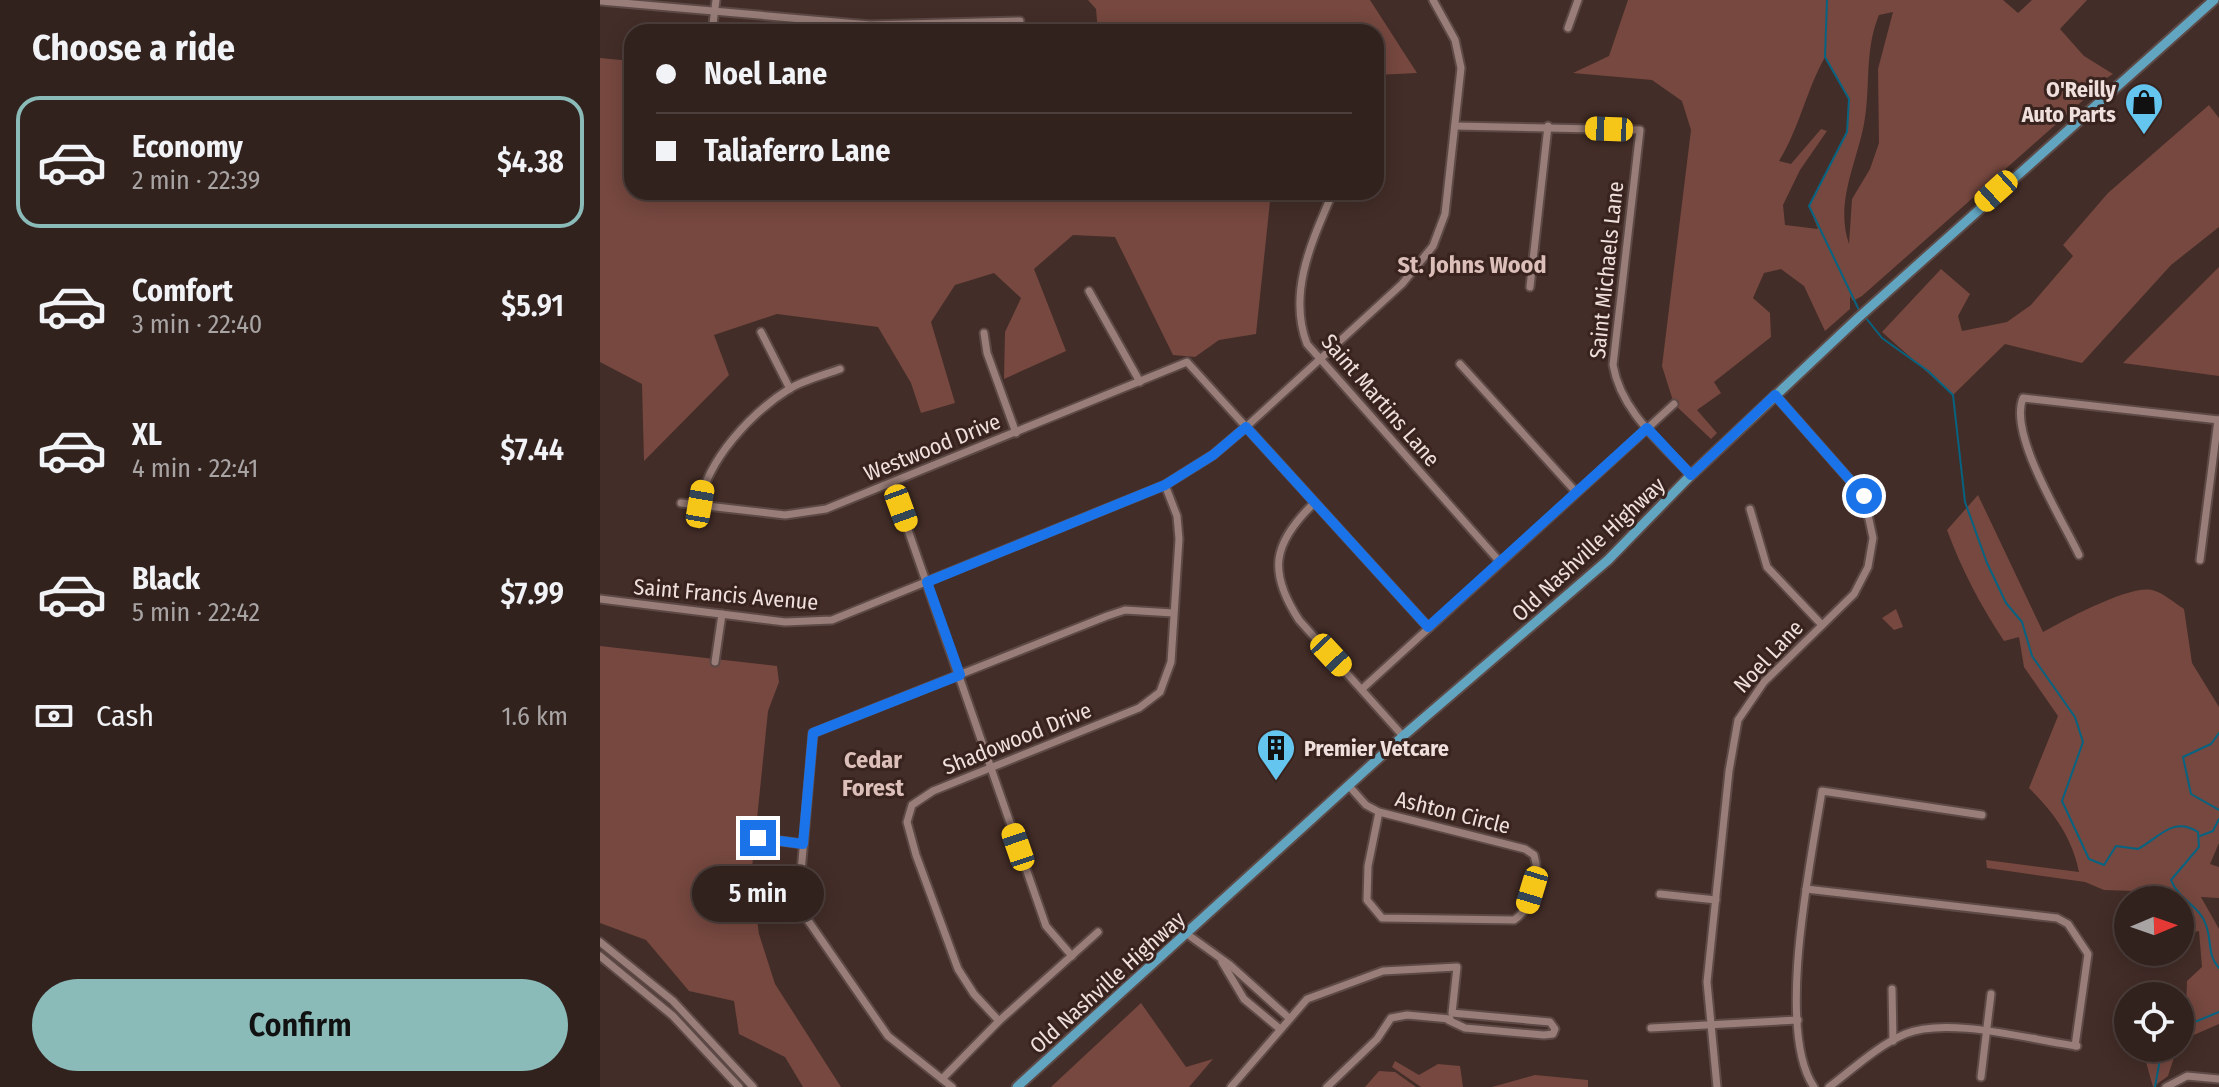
<!DOCTYPE html>
<meta charset="utf-8">
<style>
body{margin:0;font-family:"Fira Sans Condensed",sans-serif;background:#3d2f2b;color:#f1f3f6;height:100vh;display:flex;flex-direction:column;font-size:30px;white-space:nowrap}
*{box-sizing:border-box;margin:0}
p{font-size:26px;color:#a8a4a4}
.icon{flex:none;width:44px;height:44px;fill:none;stroke:currentColor;stroke-width:2;stroke-linecap:round;stroke-linejoin:round}
.map{position:relative;flex:1;overflow:hidden}
.side{display:flex;flex-direction:column;background:#32221e;width:600px}
.side>*{flex:none}
.banner{position:absolute;left:24px;top:24px;width:760px;height:176px;border-radius:24px;box-shadow:0 4px 20px #0003,0 0 0 2px #4d3f3c;display:grid;align-content:center;height:176px;padding:0 32px;background:#32221e}
.needle{width:52px;rotate:88deg}
.controls{position:absolute;left:1514px;top:886px;display:grid;gap:16px}
.controls a{display:grid;place-items:center;width:80px;height:80px;border-radius:50%;background:#32221e;box-shadow:0 4px 20px #0003,0 0 0 2px #4d3f3c;font-size:40px}
.end{position:absolute;width:36px;height:36px;margin:-18px;border:10px solid #1a73e8;background:#fff;box-shadow:0 0 0 4px #fff}
.from{border-radius:50%}
.bubble{position:absolute;height:56px;border-radius:28px;background:#32221e;box-shadow:0 4px 20px #0003,0 0 0 2px #4d3f3c;font-size:26px;font-weight:600;line-height:56px;text-align:center}
.car{position:absolute;width:24px;height:48px;margin:-24px -12px;border-radius:10px;box-shadow:0 0 6px 2px #0007;background:linear-gradient(#f5c518 24%,#345 0 40%,#f5c518 0 76%,#345 0 86%,#f5c518 0)}
.banner b{display:flex;align-items:center;gap:28px;height:76px;font-size:30px}
.banner b+b{border-top:2px solid #4d3f3c}
.banner i{width:20px;height:20px;background:#f1f3f6}
ul{padding:0;list-style:none}
li{display:flex;align-items:center;gap:24px;height:132px;margin:0 16px 12px;padding:0 16px;border:4px solid transparent;border-radius:24px}
li div{flex:1}
li b{display:block;font-size:30px}
li em{font-style:normal;font-weight:600}
li.current{border-color:#8bbbb9}
li>.icon{width:72px;height:72px;stroke-width:1.5}
h2{padding:0 32px;font-size:36px;line-height:96px}
.pay{display:flex;align-items:center;gap:20px;height:88px;padding:0 32px;font-size:30px}
.pay p{margin-inline-start:auto}
.primary-button{display:flex;gap:16px;margin-top:auto;padding:16px 32px}
.primary-button a{flex:1;height:92px;border-radius:48px;background:#8bbbb9;color:#111;font-size:32px;font-weight:600;line-height:92px;text-align:center}
main{display:flex;flex:1;min-height:0}
.map>svg:first-child{display:block}
.green{fill:#76483f;fill-rule:evenodd}
.lines{fill:none;stroke-linecap:round;stroke-linejoin:round}
.stream{stroke:#076382;stroke-width:2}
.minor-casing{stroke:#5d4946;stroke-width:11}
.major-casing{stroke:#5d4946;stroke-width:13}
.minor{stroke:#987d78;stroke-width:7}
.major{stroke:#62a5c1;stroke-width:9}
.route{stroke:#1a73e8;stroke-width:10}
.labels{text-anchor:middle;stroke-width:6;stroke-linejoin:round;paint-order:stroke}
.poi-label{font-size:22px;font-weight:bold;fill:#f0e0dd;stroke:#38231e;text-anchor:end}
.street-label{font-size:22px;fill:#f0e0dd;stroke:#38231e}
.neighbourhood-label{font-size:24px;font-weight:bold;fill:#ddbfb9;stroke:#38231e}
</style>
<main>
<section class="side">
<h2>Choose a ride</h2>
<ul>
<li class="current"><svg class="icon" aria-label="car" viewBox="0 0 24 24"><path d="M5 17H2v-5l4-1 3-4h7l3 4 3 1v5h-3M9 17h6M6 11h13"/><circle cx="7" cy="17" r="2"/><circle cx="17" cy="17" r="2"/></svg><div><b>Economy</b><p>2 min · 22:39</p></div><em>$4.38</em></li>
<li><svg class="icon" aria-label="car" viewBox="0 0 24 24"><path d="M5 17H2v-5l4-1 3-4h7l3 4 3 1v5h-3M9 17h6M6 11h13"/><circle cx="7" cy="17" r="2"/><circle cx="17" cy="17" r="2"/></svg><div><b>Comfort</b><p>3 min · 22:40</p></div><em>$5.91</em></li>
<li><svg class="icon" aria-label="car" viewBox="0 0 24 24"><path d="M5 17H2v-5l4-1 3-4h7l3 4 3 1v5h-3M9 17h6M6 11h13"/><circle cx="7" cy="17" r="2"/><circle cx="17" cy="17" r="2"/></svg><div><b>XL</b><p>4 min · 22:41</p></div><em>$7.44</em></li>
<li><svg class="icon" aria-label="car" viewBox="0 0 24 24"><path d="M5 17H2v-5l4-1 3-4h7l3 4 3 1v5h-3M9 17h6M6 11h13"/><circle cx="7" cy="17" r="2"/><circle cx="17" cy="17" r="2"/></svg><div><b>Black</b><p>5 min · 22:42</p></div><em>$7.99</em></li>
</ul>
<div class="pay"><svg class="icon" aria-label="cash" viewBox="0 0 24 24"><path d="M3 7h18v10H3z"/><circle cx="12" cy="12" r="2"/></svg>Cash<p>1.6 km</p></div>
<div class="primary-button"><a>Confirm</a></div>
</section>
<div class="map">
<svg width="1619" height="1087" viewBox="0 0 1619 1087">
<rect width="100%" height="100%" fill="#432d28"/>
<g class="green">
<polygon points="488,0 770,0 817,73 776,75 776,32 498,32 496,9"/>
<path d="M1028 0H1403L1418 13 1432 0H1487L1460 29 1484 56 1513 74 1494 86 1497 88 1262 296 1253 301 1250 296V309L1225 331 1204 286 1181 269 1164 273 1153 298 1170 313 1171 337 1114 382 1121 393 1097 410 1117 433 1111 439 1074 404 1062 366 1091 130 1082 101 1052 80 973 73 1009 56ZM1293 12 1278 69 1279 143 1270 169 1252 199 1249 244C1235 203 1256 165 1264 124 1271 87 1264 51 1279 15ZM1225 57 1249 99 1247 132 1209 206 1218 229 1185 225 1183 205 1200 170 1227 131 1221 129 1191 164 1179 161C1199 129 1206 91 1225 57Z"/>
<polygon points="0,58 32,61 32,192 671,192 656,334 619,340 595,357 573,355 515,237 473,235 434,269 466,351 404,379 405,332 421,298 394,273 355,285 331,322 355,403 321,413 311,383 278,327 177,314 114,335 129,375 44,461 42,384 0,362"/>
<polygon points="1609,105 1619,118 1619,227 1571,265 1482,363 1405,344 1353,395 1282,332 1341,269 1370,294 1358,316 1362,331 1407,322 1431,305 1473,256 1463,245 1508,193"/>
<polygon points="1619,267 1619,376 1523,363"/>
<path d="M1378 495 1443 632C1465 620 1529 585 1552 590 1562 592 1576 604 1584 609L1592 663 1619 707V843L1610 864 1619 867V898L1601 897 1619 929V1024L1580 1041V1009L1586 1007 1587 981 1602 967 1599 931 1590 933 1580 915V900H1570L1563 892 1504 890 1485 882 1387 868 1386 860 1479 872C1472 837 1454 813 1429 788L1458 716 1424 667 1419 637 1404 641C1380 605 1362 570 1347 530Z"/>
<polygon points="1296,609 1303,627 1294,630 1282,618"/>
<polygon points="0,646 177,666 179,682 168,711 151,878 159,934 175,984 241,1087 203,1087 185,1057 139,1034 134,1001 89,991 46,940 0,923"/>
<polygon points="541,1003 586,1067 613,1059 589,1087 451,1087"/>
<polygon points="1547,1048 1577,1048 1568,1076 1553,1087 1546,1062"/>
<polygon points="795,1061 819,1075 838,1064 860,1066 863,1087 821,1087 792,1067"/>
<polygon points="779,1071 795,1072 816,1087 765,1087"/>
<polygon points="935,1075 988,1080 988,1087 892,1087"/>
</g>
<g class="lines">
<g class="stream">
<polyline points="1227,0 1225,57 1249,99 1247,132 1209,206 1259,310"/>
<path d="M1266 318 1282 338 1328 371 1353 395 1365 502 1387 563 1406 603 1422 622 1432 656 1475 717 1483 742 1462 801 1489 859 1504 865 1516 846 1538 849C1560 837 1573 816 1598 832L1599 847 1571 880C1578 899 1600 906 1606 925 1612 941 1607 955 1619 968"/>
<polyline points="1619,733 1611,744 1583,757 1591,794 1619,810"/>
<polyline points="1600,836 1613,831 1619,819"/>
<polyline points="1580,1028 1619,1012"/>
<polyline points="1555,1087 1562,1048"/>
</g>
<defs>
<g id="minor">
<polyline points="0,1 270,25 420,21"/>
<polyline points="968,28 978,0"/>
<polyline points="112,32 116,0"/>
<path d="M855 126 1040 130 1013 365C1021 411 1060 442 1091 475"/>
<path d="M733 192C713 239 687 292 707 344L900 562"/>
<polyline points="930,287 948,126"/>
<polyline points="489,291 540,382"/>
<polyline points="161,332 190,389"/>
<polyline points="384,333 387,353 416,433"/>
<polyline points="860,364 976,492"/>
<polyline points="292,484 446,926 472,956"/>
<polyline points="81,503 185,515 226,509 587,362 828,627"/>
<path d="M714 503C673 543 667 571 699 620L803 736"/>
<path d="M100 504C107 460 151 413 189 389 204 380 224 375 240 369"/>
<polyline points="1150,509 1167,567 1222,625"/>
<path d="M1479 555C1462 519 1408 434 1423 398L1619 420"/>
<polyline points="1600,560 1618,420"/>
<polyline points="0,599 185,622 232,620 565,485 613,455 646,427 802,284 833,246 845,214 861,68 855,40 833,0"/>
<polyline points="115,662 122,614"/>
<polyline points="762,689 1074,404"/>
<path d="M749 786 766 805 779 812 925 849 934 855C941 877 933 907 914 920L782 918 767 900 768 866 779 812"/>
<polyline points="158,838 203,844"/>
<polyline points="1206,889 1457,918 1468,924 1488,954 1475,1046"/>
<polyline points="1060,894 1116,900"/>
<polyline points="587,934 630,965 689,1018"/>
<polyline points="0,942 73,1001 153,1087"/>
<polyline points="0,956 73,1016 139,1087"/>
<polyline points="622,962 644,999 680,1029"/>
<polyline points="1292,989 1293,1041"/>
<polyline points="399,1021 374,994 358,969 316,855 307,822 312,805 333,791 539,708 560,692 571,662 579,539 577,516 565,485"/>
<polyline points="1051,1028 1198,1020"/>
<polyline points="1381,1077 1391,994"/>
<polyline points="342,1079 399,1021 498,932"/>
<polyline points="352,1087 288,1036 207,919 200,884 213,733 507,616 525,610 573,613"/>
<polyline points="631,1087 707,999 783,971 857,967 852,1013 950,1022 955,1029 953,1034 944,1035 865,1028 848,1020"/>
<polyline points="727,1087 777,1039 791,1018 807,1015 850,1019"/>
<polyline points="1117,1087 1107,982 1129,771 1138,720 1164,682 1254,594 1268,567 1273,538 1264,496 1175,395"/>
<path d="M1214 1087C1175 1030 1211 860 1222 791L1382 815"/>
<path d="M1229 1087C1253 1069 1277 1046 1305 1034 1348 1016 1431 1040 1477 1046"/>
<polyline points="1566,1087 1587,1076 1619,1079"/>
</g>
<polyline id="major" points="417,1087 803,736 1008,560 1091,475 1258,318 1614,0"/>
</defs>
<use href="#minor" class="minor-casing"/>
<use href="#major" class="major-casing"/>
<use href="#minor" class="minor"/>
<use href="#major" class="major"/>
</g>
<g class="lines">
<polyline class="route" points="158,838 203,844 213,733 360,675 327,582 565,485 613,455 646,427 828,627 1047,428 1091,475 1175,395 1264,496"/>
</g>
<defs>
<symbol id="shop-pin" viewBox="-11 -11 22 30"><path d="M0 17L-7.5 6A9.5 9.5 0 1 1 7.5 6Z" fill="#64c5ee" stroke="#38231e"/><path d="M-5-2.5h2.3a2.7 3.5 0 0 1 5.4 0H5L5.5 6h-11ZM-1.5-2.5h3a1.5 2.3 0 0 0-3 0Z" fill="#111"/></symbol>
<symbol id="building-pin" viewBox="-11 -11 22 30"><path d="M0 17L-7.5 6A9.5 9.5 0 1 1 7.5 6Z" fill="#64c5ee" stroke="#38231e"/><path d="M-4-6H4V6H1V3H-1V6H-4ZM-2.5-4.3h1.7v1.8h-1.7ZM.8-4.3h1.7v1.8H.8ZM-2.5-1h1.7V.8h-1.7ZM.8-1h1.7V.8H.8Z" fill="#111"/></symbol>
</defs>
<g fill-rule="evenodd">
<use href="#shop-pin" x="1522" y="80" width="44" height="60"/>
<use href="#building-pin" x="654" y="726" width="44" height="60"/>
</g>
<g class="labels">
<g class="poi-label">
<text x="1516" y="97">O'Reilly<tspan x="1516" dy="25">Auto Parts</tspan></text>
<text x="704" y="756" text-anchor="start">Premier Vetcare</text>
</g>
<g class="street-label">
<text transform="translate(1006 270) rotate(-84)" y="8">Saint Michaels Lane</text>
<text transform="translate(781 400) rotate(49)" y="8">Saint Martins Lane</text>
<text transform="translate(332 447) rotate(-22)" y="8">Westwood Drive</text>
<text transform="translate(988 549) rotate(-43)" y="8">Old Nashville Highway</text>
<text transform="translate(126 594) rotate(5)" y="8">Saint Francis Avenue</text>
<text transform="translate(1168 656) rotate(-47)" y="8">Noel Lane</text>
<text transform="translate(417 738) rotate(-22)" y="8">Shadowood Drive</text>
<text transform="translate(853 812) rotate(14)" y="8">Ashton Circle</text>
<text transform="translate(507 982) rotate(-42)" y="8">Old Nashville Highway</text>
</g>
<g class="neighbourhood-label">
<text x="872" y="273">St. Johns Wood</text>
<text x="273" y="768">Cedar<tspan x="273" dy="28">Forest</tspan></text>
</g>
</g>
</svg>
<div class="controls">
<a><svg class="needle" viewBox="-14 -14 28 28"><path d="M0-13l5 13h-10z" fill="#e53935"/><path d="M0 13l5-13h-10z" fill="#a8a4a4"/></svg></a>
<a><svg class="icon" aria-label="locate" viewBox="0 0 24 24"><circle cx="12" cy="12" r="6"/><path d="M12 2v4M12 18v4M2 12h4M18 12h4"/></svg></a>
</div>
<i class="end from" style="left:1264px;top:496px"></i>
<i class="end" style="left:158px;top:838px"></i>
<div class="bubble" style="left:92px;top:866px;width:132px">5 min</div>
<i class="car" style="left:1009px;top:129px;rotate:272deg"></i>
<i class="car" style="left:1396px;top:191px;rotate:228deg"></i>
<i class="car" style="left:100px;top:504px;rotate:10deg"></i>
<i class="car" style="left:301px;top:508px;rotate:160deg"></i>
<i class="car" style="left:731px;top:655px;rotate:137deg"></i>
<i class="car" style="left:418px;top:847px;rotate:341deg"></i>
<i class="car" style="left:932px;top:890px;rotate:197deg"></i>
<div class="banner">
<b><i class="from"></i>Noel Lane</b>
<b><i></i>Taliaferro Lane</b>
</div>
</div>
</main>
